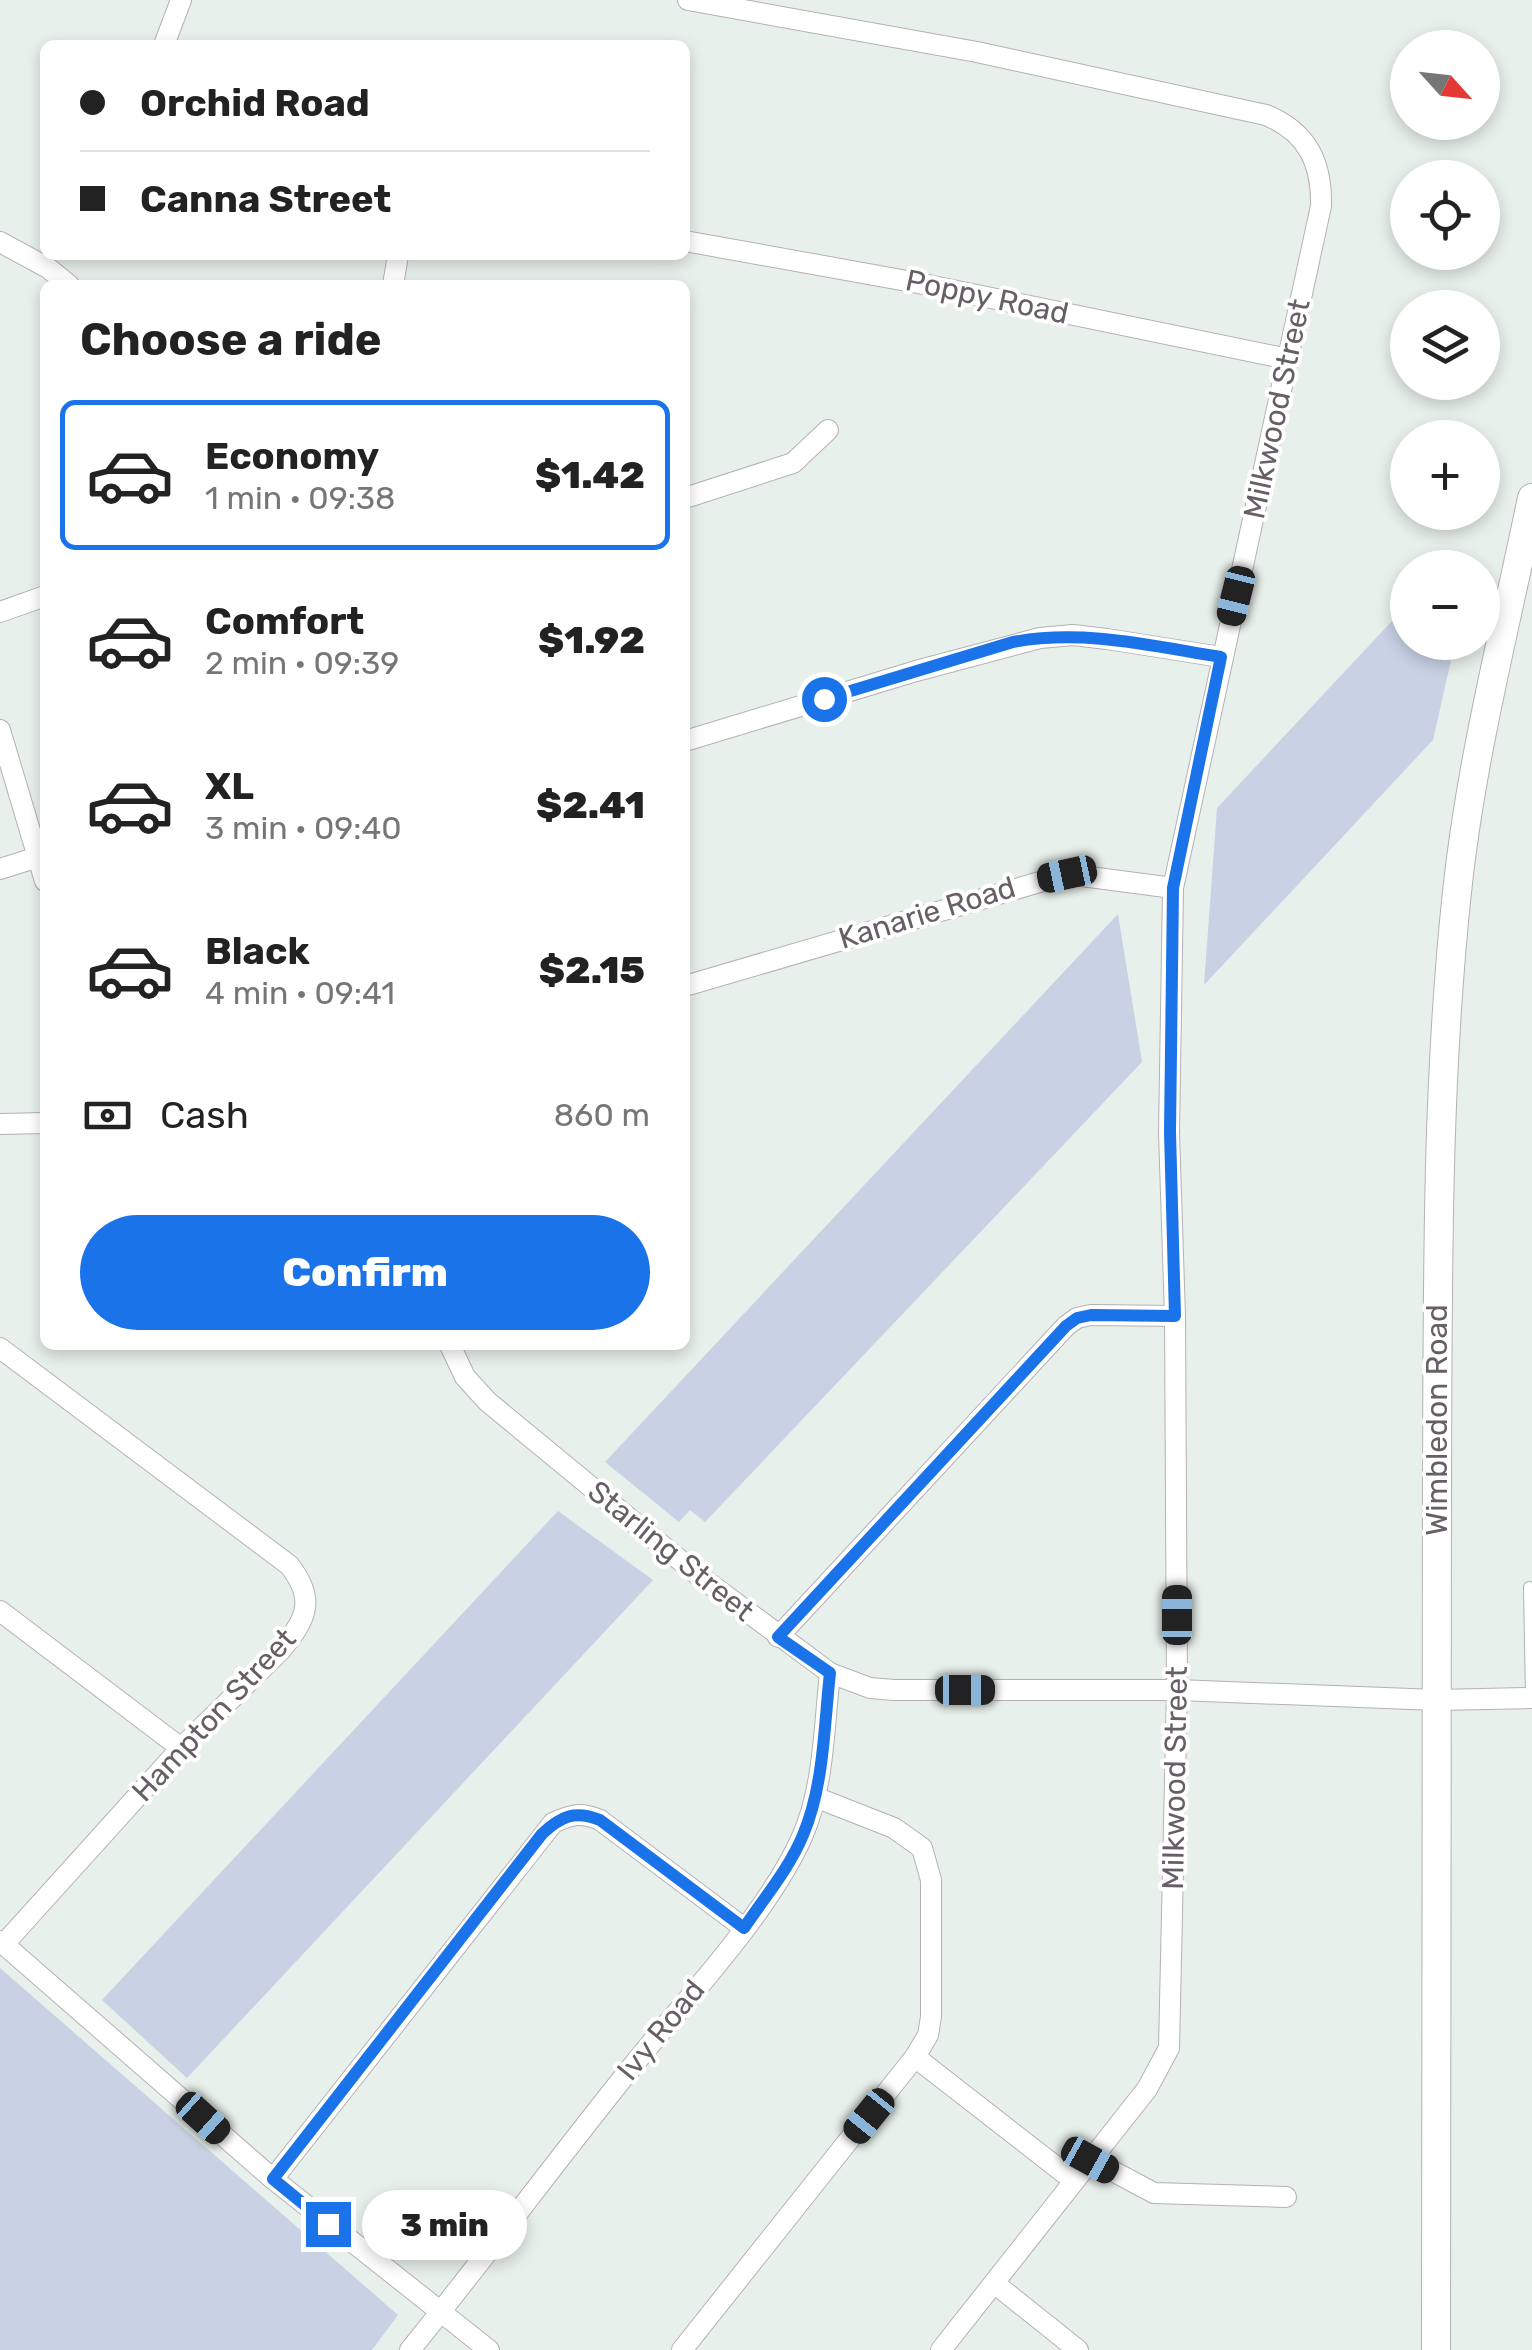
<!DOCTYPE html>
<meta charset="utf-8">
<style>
body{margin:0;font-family:Rubik,sans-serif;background:#f2f2f2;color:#222;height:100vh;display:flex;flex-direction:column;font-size:38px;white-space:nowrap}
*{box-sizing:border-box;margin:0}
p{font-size:32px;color:#767676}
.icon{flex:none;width:55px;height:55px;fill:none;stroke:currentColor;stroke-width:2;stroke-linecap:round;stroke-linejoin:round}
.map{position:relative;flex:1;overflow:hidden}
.drawer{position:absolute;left:40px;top:280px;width:650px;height:1070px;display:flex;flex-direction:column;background:#fff;border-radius:15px;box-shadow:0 5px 15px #0003}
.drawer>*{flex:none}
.banner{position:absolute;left:40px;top:40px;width:650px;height:220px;border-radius:15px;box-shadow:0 5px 15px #0003;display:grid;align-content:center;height:220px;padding:0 40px;background:#fff}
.needle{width:65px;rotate:117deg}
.fabs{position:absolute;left:1390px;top:30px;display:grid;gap:20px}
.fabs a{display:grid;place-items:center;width:110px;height:110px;border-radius:50%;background:#fff;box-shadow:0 5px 15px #0003;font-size:50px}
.end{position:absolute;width:45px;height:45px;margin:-22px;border:12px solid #1a73e8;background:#fff;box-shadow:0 0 0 5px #fff}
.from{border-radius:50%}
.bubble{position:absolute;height:70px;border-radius:35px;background:#fff;box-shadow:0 5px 15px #0003;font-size:32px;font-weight:800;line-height:70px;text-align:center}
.car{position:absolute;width:30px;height:60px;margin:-30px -15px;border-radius:12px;box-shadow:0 0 8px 2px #0007;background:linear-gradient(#222 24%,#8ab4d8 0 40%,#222 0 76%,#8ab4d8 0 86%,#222 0)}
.banner b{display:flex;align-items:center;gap:35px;height:95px;font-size:38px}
.banner b+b{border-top:2px solid #e0e0e0}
.banner i{width:25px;height:25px;background:#222}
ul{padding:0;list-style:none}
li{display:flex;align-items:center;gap:30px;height:150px;margin:0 20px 15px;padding:0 20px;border:5px solid transparent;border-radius:15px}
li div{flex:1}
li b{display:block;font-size:38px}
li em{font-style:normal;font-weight:800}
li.active{border-color:#1a73e8}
li>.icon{width:90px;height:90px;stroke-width:1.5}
h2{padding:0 40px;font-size:45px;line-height:120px}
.pay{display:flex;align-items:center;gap:25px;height:110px;padding:0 40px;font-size:38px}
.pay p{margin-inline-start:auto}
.action{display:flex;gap:20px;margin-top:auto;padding:20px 40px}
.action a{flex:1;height:115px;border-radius:60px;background:#1a73e8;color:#fff;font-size:40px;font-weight:800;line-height:115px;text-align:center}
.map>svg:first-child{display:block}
.green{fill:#c8d2e4}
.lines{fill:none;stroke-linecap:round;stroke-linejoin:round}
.service-casing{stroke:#b6b0b5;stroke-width:12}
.minor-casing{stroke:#b6b0b5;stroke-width:22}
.tertiary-casing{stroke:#b6b0b5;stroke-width:30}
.service{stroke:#fff;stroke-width:10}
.minor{stroke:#fff;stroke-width:20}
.tertiary{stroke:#fff;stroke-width:28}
.route{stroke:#1a73e8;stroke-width:12}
.labels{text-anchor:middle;stroke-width:8;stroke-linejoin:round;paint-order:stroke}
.street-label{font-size:30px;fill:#675f65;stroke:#fff}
</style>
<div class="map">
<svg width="1532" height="2350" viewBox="0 0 1532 2350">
<rect width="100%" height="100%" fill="#e8f0eb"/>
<g class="green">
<polygon points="1407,605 1408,642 1455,643 1433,740 1204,985 1217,808"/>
<polygon points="1118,914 1142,1062 705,1522 690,1510 679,1522 605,1462"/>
<polygon points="558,1511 653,1580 187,2078 102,2000"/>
<polygon points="0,1968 398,2315 372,2350 0,2350"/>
</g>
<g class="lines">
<defs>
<polyline id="service" points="1529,1587 1531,1697"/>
<g id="minor">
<path d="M688 0 977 52 1266 115C1307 132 1322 162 1321 206L1173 888 1169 1133 1175 1316 1177 1690 1169 2048 1147 2089 941 2350"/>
<polyline points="164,45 181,0"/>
<polyline points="685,241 918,283 1288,359"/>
<polyline points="0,242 48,268 69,285"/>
<polyline points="393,285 398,255"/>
<polyline points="685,498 793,463 828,430"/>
<polyline points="0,612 45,596"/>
<polyline points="0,730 45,881"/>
<polyline points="685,741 916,671 1040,638 1073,635 1107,639 1221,657"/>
<polyline points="0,869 38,857"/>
<polyline points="685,986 1067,874 1173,888"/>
<polyline points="0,1124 45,1123"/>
<polyline points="450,1345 465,1377 488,1402 698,1575 830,1673 870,1688 894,1690 1177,1690 1436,1700 1532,1698"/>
<path d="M0 1348 289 1565C317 1600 306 1620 280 1651L181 1748 4 1944"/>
<polyline points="0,1611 181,1748"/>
<polyline points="778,1637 1066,1326 1077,1318 1091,1315 1175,1316"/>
<polyline points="0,1941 273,2179 489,2350"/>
<polyline points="915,2057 1073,2180"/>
<polyline points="1090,2159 1154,2193 1286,2197"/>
<path d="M273 2179 553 1823C572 1814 581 1812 600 1820L744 1928"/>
<polyline points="994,2283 1078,2350"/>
<path d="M410 2350C487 2255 559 2157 635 2063 688 1997 768 1913 802 1837 824 1788 824 1726 830 1673"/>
<polyline points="682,2350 915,2057 928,2035 931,2017 931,1880 922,1848 894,1828 815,1797"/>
</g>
<path id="tertiary" d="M1436 2350C1436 2060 1434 1770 1437 1481 1438 1284 1436 1088 1457 892 1471 759 1505 629 1532 498"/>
</defs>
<use href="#service" class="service-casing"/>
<use href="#minor" class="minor-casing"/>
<use href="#tertiary" class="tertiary-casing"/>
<use href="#service" class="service"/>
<use href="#minor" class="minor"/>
<use href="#tertiary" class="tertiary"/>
</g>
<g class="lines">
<path class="route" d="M328 2224 273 2179 542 1834C561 1816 575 1810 600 1820L744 1928C764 1898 789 1869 803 1835 824 1786 824 1726 830 1673L778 1637 1066 1326 1077 1318 1091 1315 1175 1316 1170 1132 1173 888 1221 657C1152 646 1084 629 1013 642L824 699"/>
</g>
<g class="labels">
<g class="street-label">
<text transform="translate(987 297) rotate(12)" y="10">Poppy Road</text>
<text transform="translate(1277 409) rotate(-78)" y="10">Milkwood Street</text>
<text transform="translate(927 913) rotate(-17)" y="10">Kanarie Road</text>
<text transform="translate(1437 1420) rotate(-90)" y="10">Wimbledon Road</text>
<text transform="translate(671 1551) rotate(39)" y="10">Starling Street</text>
<text transform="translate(214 1715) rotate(-47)" y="10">Hampton Street</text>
<text transform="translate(1175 1778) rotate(-89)" y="10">Milkwood Street</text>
<text transform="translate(661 2030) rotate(-51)" y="10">Ivy Road</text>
</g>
</g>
</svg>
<div class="fabs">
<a><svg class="needle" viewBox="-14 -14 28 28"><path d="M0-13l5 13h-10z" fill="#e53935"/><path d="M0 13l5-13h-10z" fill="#767676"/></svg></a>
<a><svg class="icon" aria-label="locate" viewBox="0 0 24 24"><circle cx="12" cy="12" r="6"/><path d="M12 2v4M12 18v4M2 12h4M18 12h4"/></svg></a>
<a><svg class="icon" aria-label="layers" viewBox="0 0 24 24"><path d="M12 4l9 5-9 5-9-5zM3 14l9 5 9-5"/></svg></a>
<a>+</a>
<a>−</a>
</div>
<i class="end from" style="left:824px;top:699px"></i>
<i class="end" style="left:328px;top:2224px"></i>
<div class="bubble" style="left:362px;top:2190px;width:165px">3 min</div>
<i class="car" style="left:1236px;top:596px;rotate:194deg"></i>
<i class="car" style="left:1067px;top:874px;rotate:258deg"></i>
<i class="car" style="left:1177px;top:1615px;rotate:0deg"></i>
<i class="car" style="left:965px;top:1690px;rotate:90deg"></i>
<i class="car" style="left:869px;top:2116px;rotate:219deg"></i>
<i class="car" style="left:203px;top:2118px;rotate:132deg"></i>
<i class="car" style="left:1090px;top:2160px;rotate:119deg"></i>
<div class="banner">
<b><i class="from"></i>Orchid Road</b>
<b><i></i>Canna Street</b>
</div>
<section class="drawer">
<h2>Choose a ride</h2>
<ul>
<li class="active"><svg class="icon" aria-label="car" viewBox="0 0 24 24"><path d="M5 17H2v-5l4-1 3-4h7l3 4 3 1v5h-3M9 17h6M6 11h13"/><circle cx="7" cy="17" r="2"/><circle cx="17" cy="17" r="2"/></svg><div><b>Economy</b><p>1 min · 09:38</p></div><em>$1.42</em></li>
<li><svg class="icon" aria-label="car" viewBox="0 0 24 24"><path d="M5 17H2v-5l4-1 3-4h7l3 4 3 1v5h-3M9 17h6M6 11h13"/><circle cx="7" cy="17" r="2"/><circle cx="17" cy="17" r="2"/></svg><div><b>Comfort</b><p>2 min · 09:39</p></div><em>$1.92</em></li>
<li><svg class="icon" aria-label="car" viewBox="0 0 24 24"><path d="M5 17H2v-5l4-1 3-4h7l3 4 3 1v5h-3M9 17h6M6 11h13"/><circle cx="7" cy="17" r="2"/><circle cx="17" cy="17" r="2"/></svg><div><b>XL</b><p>3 min · 09:40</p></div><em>$2.41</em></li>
<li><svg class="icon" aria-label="car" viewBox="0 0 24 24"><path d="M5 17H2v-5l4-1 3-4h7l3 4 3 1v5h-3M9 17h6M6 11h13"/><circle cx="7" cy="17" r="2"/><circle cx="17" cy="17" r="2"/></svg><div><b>Black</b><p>4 min · 09:41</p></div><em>$2.15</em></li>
</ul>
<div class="pay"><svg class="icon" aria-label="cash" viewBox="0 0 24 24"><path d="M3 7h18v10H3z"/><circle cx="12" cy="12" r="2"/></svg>Cash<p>860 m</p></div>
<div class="action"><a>Confirm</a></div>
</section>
</div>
